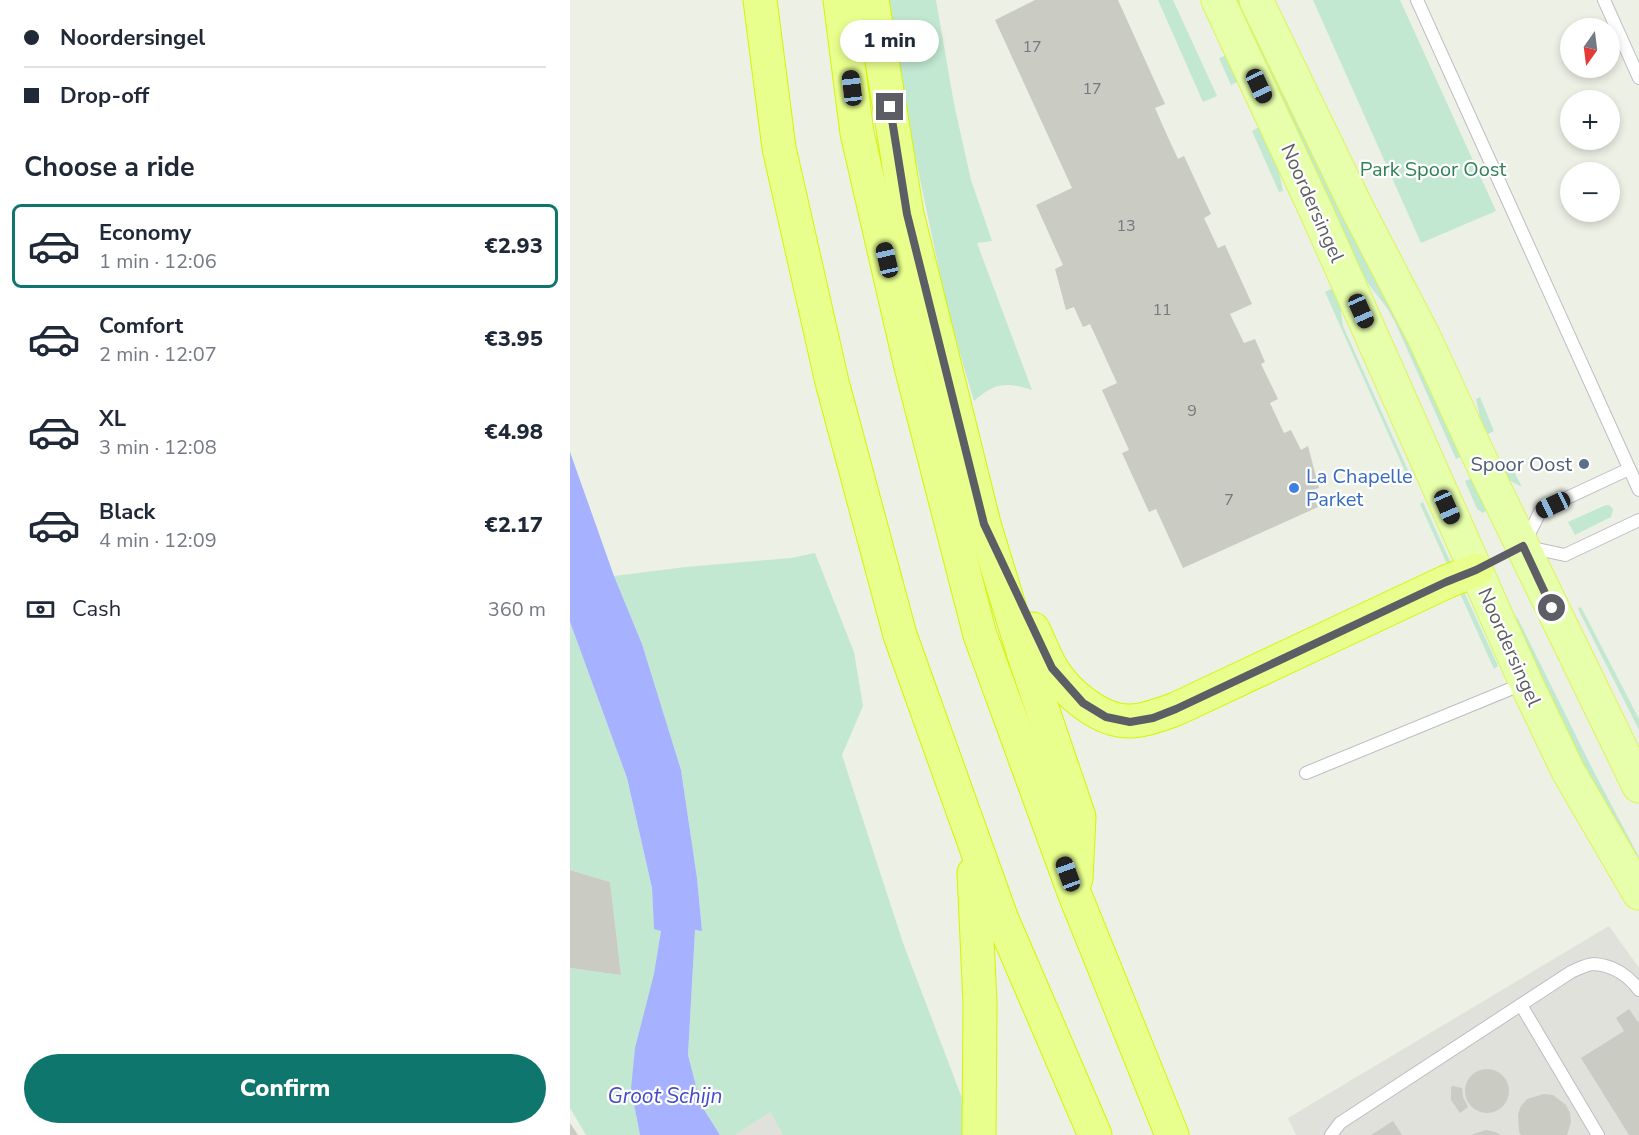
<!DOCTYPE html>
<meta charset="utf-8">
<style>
body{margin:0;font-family:"Nunito Sans",sans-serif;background:#f2f2f3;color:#1f2937;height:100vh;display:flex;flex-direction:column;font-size:22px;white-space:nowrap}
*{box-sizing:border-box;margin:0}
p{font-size:20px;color:#747a83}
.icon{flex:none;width:33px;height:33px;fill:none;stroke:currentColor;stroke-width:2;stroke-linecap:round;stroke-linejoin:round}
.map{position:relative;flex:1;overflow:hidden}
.side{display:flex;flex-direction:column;background:#fff;width:570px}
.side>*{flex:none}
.banner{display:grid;align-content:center;height:132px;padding:0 24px;background:#fff}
.needle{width:39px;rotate:194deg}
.tools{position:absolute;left:990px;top:18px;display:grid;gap:12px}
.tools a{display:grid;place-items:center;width:60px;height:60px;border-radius:50%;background:#fff;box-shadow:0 3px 9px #0003;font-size:30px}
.end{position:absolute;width:27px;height:27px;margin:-14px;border:8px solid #5d5d66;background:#fff;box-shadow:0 0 0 3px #fff}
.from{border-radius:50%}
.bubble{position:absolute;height:42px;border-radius:21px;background:#fff;box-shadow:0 3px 9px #0003;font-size:20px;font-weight:800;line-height:42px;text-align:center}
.car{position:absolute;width:18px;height:36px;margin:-18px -9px;border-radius:8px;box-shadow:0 0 4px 2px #0007;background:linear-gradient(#222 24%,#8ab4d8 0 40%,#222 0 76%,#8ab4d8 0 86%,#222 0)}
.banner b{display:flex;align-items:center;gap:21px;height:57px;font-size:22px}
.banner b+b{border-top:2px solid #e0e1e3}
.banner i{width:15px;height:15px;background:#1f2937}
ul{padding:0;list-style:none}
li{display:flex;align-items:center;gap:18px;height:84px;margin:0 12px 9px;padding:0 12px;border:3px solid transparent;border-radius:9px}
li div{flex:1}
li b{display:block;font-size:22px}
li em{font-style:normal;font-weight:800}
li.active{border-color:#0f766e}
li>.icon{width:54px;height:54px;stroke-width:1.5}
h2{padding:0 24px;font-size:27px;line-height:72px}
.pay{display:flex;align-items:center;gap:15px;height:66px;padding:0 24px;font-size:22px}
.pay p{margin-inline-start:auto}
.button{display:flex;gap:12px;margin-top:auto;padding:12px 24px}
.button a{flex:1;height:69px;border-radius:36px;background:#0f766e;color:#fff;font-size:24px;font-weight:800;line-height:69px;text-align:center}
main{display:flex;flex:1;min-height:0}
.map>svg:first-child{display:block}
.industrial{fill:#e0e1da}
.green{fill:#c2e8d2}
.water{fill:#a6b1ff}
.building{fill:#cacbc2}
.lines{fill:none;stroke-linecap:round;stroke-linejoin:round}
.service-casing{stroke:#bebdc4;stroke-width:14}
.primary-casing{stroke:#dbf55a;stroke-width:35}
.motorway-casing{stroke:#d5f500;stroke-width:35}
.service{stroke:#fff;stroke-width:12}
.primary{stroke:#e7ffab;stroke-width:33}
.motorway{stroke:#e9ff8d;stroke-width:33}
.route{stroke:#5d5d66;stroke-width:8}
.service-dot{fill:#5c6f8a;stroke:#fff;stroke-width:2}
.shop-dot{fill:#3f7fe0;stroke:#fff;stroke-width:2}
.labels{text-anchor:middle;stroke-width:4.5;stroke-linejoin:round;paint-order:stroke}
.number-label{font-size:16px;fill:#78787d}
.park-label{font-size:20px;fill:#318158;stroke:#fff}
.street-label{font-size:20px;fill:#5d5d66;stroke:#fff}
.service-label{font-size:20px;fill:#4e5e75;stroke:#fff;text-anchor:end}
.shop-label{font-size:20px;fill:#366cbe;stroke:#fff;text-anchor:start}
.water-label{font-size:21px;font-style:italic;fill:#454bc6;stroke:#fff}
</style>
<main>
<section class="side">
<div class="banner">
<b><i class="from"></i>Noordersingel</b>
<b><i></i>Drop-off</b>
</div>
<h2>Choose a ride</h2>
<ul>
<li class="active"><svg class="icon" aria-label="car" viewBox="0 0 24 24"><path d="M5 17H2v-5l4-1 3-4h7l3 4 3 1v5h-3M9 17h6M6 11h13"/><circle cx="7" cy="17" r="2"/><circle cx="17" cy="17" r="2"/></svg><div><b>Economy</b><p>1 min · 12:06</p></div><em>€2.93</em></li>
<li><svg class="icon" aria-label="car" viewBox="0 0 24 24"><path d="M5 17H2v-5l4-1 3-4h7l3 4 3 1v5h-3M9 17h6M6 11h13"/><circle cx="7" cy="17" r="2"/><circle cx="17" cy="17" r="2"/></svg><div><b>Comfort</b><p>2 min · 12:07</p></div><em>€3.95</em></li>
<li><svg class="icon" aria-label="car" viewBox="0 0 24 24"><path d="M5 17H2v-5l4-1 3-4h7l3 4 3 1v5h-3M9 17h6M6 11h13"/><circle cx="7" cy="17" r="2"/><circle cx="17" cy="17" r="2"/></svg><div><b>XL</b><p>3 min · 12:08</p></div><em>€4.98</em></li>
<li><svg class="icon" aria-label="car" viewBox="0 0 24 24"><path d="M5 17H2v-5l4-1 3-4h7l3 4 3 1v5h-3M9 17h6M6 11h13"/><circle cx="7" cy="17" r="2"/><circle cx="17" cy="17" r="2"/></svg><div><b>Black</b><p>4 min · 12:09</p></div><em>€2.17</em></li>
</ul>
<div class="pay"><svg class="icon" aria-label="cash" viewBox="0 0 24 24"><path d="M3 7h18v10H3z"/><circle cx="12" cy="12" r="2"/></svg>Cash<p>360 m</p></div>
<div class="button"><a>Confirm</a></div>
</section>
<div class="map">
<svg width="1069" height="1135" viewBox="0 0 1069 1135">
<rect width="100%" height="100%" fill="#edf0e5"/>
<g class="industrial">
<polygon points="1039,926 1069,968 1069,1135 726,1135 718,1118"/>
<polygon points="200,1112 213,1135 165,1135"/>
</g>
<g class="green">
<path d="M317 0H366L384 104 401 180 422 241 407 243 462 390C436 382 425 382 404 401L378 313 324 54Z"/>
<polygon points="588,0 603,0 647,96 633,102"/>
<polygon points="660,0 670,0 731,131 817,299 893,456 886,459 825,322 817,308 797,282"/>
<polygon points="743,0 830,0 926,211 851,243"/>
<polygon points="657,55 669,81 661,85 649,58"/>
<polygon points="691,126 705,152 713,191 709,192 682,131"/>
<polygon points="765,287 768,292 773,326 841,477 838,478 755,292"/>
<polygon points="910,397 924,431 914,436 906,399"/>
<polygon points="939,462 952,487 939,480 930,467"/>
<polygon points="905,477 918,509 913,513 907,509 895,481"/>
<polygon points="853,502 928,666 924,669 850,504"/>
<polygon points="1036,505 1039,505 1043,509 1041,517 1005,535 998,522"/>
<polygon points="245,553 284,652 293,706 272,755 333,943 406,1135 213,1135 200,1112 165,1135 150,1135 131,1105 118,1055 125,930 132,931 127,878 111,770 72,644 44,576 116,567 221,558"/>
<polygon points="1011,607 1069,719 1069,730 1008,609"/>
<path d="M947 617 1024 772 1069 857V868C1022 789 984 704 945 620Z"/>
<polygon points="0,622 57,778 82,888 84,928 91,931 66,1116 70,1135 16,1135 0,1108 0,968 51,975 40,882 0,870"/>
</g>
<polygon class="water" points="0,452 44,576 72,644 111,770 127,878 132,931 125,930 118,1055 131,1105 150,1135 70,1135 61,1089 65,1048 84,974 91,931 84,929 82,888 57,778 0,622"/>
<g class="building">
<polygon points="465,0 548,0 595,104 585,108 596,133 608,159 614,156 641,214 634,218 648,248 655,245 682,304 660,314 674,343 685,339 695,362 691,364 708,399 700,403 714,433 721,430 731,450 738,446 749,488 740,491 748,507 613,568 586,509 579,512 552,453 559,450 532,390 547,383 520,324 513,327 504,307 496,310 485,269 493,265 466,205 502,188 425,20"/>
<polygon points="0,870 40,882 51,975 0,968"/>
<polygon points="1059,1009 1068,1022 1069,1021 1069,1135 1059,1135 1011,1058 1054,1031 1046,1018"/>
<circle cx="917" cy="1091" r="22"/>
<polygon points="883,1086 892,1088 893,1097 898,1107 890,1113 881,1100 881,1087"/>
<polygon points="974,1094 983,1095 996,1105 1000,1113 1001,1122 997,1135 951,1135 949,1132 948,1114 951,1106 957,1099"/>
<polygon points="823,1121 832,1135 801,1135"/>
<polygon points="0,1123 8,1135 0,1135"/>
<polygon points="916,1130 925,1132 931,1135 901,1135"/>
</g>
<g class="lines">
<defs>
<g id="service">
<polyline points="847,0 1069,490"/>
<polyline points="1034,0 1069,78"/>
<polyline points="1059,469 971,510 953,546 995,555 1069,520"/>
<polyline points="736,773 955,683"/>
<polyline points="951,1005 1028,1135"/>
<path d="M761 1135 770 1123 1001 972C1008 969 1017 964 1024 964 1043 965 1059 976 1069 990"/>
</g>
<g id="primary">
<polyline points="648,0 747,213 956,683 998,771 1069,893"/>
<polyline points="686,0 786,206 854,337 913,465 1069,786"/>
</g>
<g id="motorway">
<polyline points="190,0 209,148 262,382 330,635 431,917 525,1135"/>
<polyline points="270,0 287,133 341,367 410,635 505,895 602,1135"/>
<polyline points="302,0 337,214 414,524 454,655 509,817 506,879"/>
<path d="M463 629C469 641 474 655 481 667 495 692 531 723 562 721 577 720 592 714 606 709L876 582 906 570"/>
<polyline points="404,873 410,1004 409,1135"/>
</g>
</defs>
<use href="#service" class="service-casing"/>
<use href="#primary" class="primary-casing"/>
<use href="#motorway" class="motorway-casing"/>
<use href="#service" class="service"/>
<use href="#primary" class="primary"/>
<use href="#motorway" class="motorway"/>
</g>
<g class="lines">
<polyline class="route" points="320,107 337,214 414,524 482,668 513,703 536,717 560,722 583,718 606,709 876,582 906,570 953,546 982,608"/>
</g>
<circle class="service-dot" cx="1014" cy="464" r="6"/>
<circle class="shop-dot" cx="724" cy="488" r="6"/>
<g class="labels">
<g class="number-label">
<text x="462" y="52">17</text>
<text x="522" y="94">17</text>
<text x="556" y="231">13</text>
<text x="592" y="315">11</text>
<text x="622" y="416">9</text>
<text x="659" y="505">7</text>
</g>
<g class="park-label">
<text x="863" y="176">Park Spoor Oost</text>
</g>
<g class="street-label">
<text transform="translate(743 203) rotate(66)" y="7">Noordersingel</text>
<text transform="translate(940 647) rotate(66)" y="7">Noordersingel</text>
</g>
<g class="service-label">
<text x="1002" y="471">Spoor Oost</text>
</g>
<g class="shop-label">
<text x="736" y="483">La Chapelle<tspan x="736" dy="23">Parket</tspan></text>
</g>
<g class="water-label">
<text x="95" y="1103">Groot Schijn</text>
</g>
</g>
</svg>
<div class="tools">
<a><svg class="needle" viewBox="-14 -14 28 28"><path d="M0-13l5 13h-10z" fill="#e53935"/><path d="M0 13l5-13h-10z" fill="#747a83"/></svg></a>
<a>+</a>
<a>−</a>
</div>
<i class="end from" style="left:982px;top:608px"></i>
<i class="end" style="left:320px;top:107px"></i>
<div class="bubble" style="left:270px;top:20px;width:99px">1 min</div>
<i class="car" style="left:689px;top:86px;rotate:155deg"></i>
<i class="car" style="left:282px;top:88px;rotate:353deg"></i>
<i class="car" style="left:317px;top:260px;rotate:347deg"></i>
<i class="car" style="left:791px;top:311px;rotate:156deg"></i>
<i class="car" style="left:983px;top:505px;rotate:245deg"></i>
<i class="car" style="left:877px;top:507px;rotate:156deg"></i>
<i class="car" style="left:498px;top:874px;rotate:340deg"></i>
</div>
</main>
